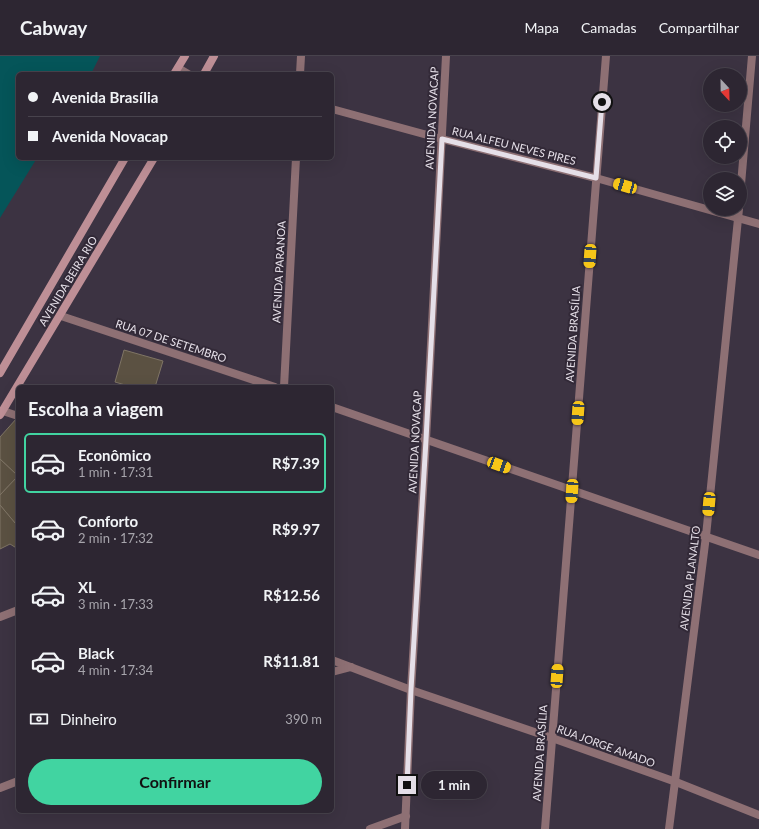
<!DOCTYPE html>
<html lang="pt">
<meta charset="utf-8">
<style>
body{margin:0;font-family:Lato,sans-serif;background:#352e3a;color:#f1f3f6;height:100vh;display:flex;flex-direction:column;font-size:15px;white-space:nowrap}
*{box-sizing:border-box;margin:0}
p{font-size:13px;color:#a7a5ac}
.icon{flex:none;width:22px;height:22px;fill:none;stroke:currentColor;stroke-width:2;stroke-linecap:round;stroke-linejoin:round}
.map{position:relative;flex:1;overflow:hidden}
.panel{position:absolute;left:16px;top:329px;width:318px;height:428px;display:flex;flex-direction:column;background:#2d2632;border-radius:6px;box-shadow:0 4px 16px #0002,0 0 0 1px #48434d}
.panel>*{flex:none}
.hud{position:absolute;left:16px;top:16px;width:318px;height:88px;border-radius:6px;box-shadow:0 4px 16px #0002,0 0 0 1px #48434d;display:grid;align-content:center;height:88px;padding:0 12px;background:#2d2632}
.needle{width:26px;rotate:158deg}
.controls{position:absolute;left:703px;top:12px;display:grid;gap:8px}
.controls a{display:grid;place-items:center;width:44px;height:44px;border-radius:50%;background:#2d2632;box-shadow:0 4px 16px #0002,0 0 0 1px #48434d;font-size:20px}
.end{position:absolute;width:18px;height:18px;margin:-9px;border:5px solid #e5dfe8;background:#111;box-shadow:0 0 0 2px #111}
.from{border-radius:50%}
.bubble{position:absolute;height:28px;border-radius:14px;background:#2d2632;box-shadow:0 4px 16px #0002,0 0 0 1px #48434d;font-size:13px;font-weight:700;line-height:28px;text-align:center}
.car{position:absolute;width:12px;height:24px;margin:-12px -6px;border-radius:5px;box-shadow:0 0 3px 1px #0007;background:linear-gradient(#f5c518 24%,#345 0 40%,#f5c518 0 76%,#345 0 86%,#f5c518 0)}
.hud b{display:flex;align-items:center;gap:14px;height:38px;font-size:15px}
.hud b+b{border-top:1px solid #48434d}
.hud i{width:10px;height:10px;background:#f1f3f6}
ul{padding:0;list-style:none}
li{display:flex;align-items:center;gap:12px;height:60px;margin:0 8px 6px;padding:0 4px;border:2px solid transparent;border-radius:6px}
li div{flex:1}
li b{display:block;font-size:15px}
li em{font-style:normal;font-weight:700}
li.current{border-color:#41d4a1}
li>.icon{width:36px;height:36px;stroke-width:1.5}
h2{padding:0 12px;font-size:18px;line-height:48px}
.pay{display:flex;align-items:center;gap:10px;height:44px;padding:0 12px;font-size:15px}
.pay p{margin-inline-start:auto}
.cta{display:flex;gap:8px;margin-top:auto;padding:8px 12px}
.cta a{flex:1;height:46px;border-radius:24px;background:#41d4a1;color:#111;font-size:16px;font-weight:700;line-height:46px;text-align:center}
header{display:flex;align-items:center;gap:24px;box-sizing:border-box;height:56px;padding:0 20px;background:#2d2632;border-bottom:1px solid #48434d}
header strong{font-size:19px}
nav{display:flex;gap:22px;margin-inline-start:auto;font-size:14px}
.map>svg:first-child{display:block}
.water{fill:#055559}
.building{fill:#5b5142;stroke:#7f7565}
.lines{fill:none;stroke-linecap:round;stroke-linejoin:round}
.street{stroke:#8e7074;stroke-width:8}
.secondary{stroke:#be8f96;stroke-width:8}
.route{stroke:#e5dfe8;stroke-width:5}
.labels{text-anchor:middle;stroke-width:4;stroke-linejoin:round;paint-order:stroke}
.street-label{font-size:11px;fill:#e5dfe8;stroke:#322937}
</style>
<header>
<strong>Cabway</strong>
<nav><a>Mapa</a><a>Camadas</a><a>Compartilhar</a></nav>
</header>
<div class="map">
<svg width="759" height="773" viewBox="0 0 759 773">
<rect width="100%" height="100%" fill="#3c3342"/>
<polygon class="water" points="0,0 100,0 91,18 18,18 18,102 37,102 0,162"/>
<g class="building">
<polygon points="124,294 163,305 155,331 132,331 115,326"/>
<polygon points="17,362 18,363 18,420 0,403 0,381"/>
<polygon points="0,403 18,420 0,439"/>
<polygon points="18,420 18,461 15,467 0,449 0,439"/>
<polygon points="0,449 15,467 18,462 18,493 10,488 0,493"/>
</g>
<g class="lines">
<g class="street">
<polyline points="178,12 188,18"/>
<polyline points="300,18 301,0"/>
<polyline points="332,53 442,83 596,122 759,168"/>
<polyline points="740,140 752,0"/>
<polyline points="61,260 275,331"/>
<polyline points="284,331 296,102"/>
<polyline points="332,351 759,499"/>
<polyline points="3,355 18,360"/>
<polyline points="0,561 18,554"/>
<polyline points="332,604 411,634 552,682 676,726 759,759"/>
<polyline points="332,616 351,611"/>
<polyline points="0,732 18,725"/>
<polyline points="370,773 406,760"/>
<polyline points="405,773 411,634 426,384 446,0"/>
<polyline points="545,773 606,0"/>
<polyline points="669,773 706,480 739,153"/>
</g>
<g class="secondary">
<polyline points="174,18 185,0"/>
<polyline points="204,18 214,0"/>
<polyline points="0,317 125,102"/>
<polyline points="0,359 154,102"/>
</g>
</g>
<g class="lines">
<polyline class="route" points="407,729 411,634 426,384 442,83 596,122 602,46"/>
</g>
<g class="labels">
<g class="street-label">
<text transform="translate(432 62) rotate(-87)" y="4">AVENIDA NOVACAP</text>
<text transform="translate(514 90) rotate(14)" y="4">RUA ALFEU NEVES PIRES</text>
<text transform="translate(279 216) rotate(-87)" y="4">AVENIDA PARANOA</text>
<text transform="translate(68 225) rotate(-59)" y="4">AVENIDA BEIRA RIO</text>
<text transform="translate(573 278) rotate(-86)" y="4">AVENIDA BRASÍLIA</text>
<text transform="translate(171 285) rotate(18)" y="4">RUA 07 DE SETEMBRO</text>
<text transform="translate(415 386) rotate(-87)" y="4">AVENIDA NOVACAP</text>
<text transform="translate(690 522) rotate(-83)" y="4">AVENIDA PLANALTO</text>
<text transform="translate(606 690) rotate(20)" y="4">RUA JORGE AMADO</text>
<text transform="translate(540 697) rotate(-86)" y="4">AVENIDA BRASÍLIA</text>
</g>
</g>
</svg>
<div class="controls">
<a><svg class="needle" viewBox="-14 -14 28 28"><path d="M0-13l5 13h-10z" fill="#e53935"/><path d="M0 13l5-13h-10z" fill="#a7a5ac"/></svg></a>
<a><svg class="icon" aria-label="locate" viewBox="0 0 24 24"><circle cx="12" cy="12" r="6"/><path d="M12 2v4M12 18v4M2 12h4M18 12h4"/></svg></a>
<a><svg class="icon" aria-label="layers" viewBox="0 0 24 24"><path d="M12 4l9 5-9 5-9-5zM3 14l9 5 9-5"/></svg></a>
</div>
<i class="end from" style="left:602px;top:46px"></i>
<i class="end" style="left:407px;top:729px"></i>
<div class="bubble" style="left:421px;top:715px;width:66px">1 min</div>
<i class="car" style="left:625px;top:130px;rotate:286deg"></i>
<i class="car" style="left:590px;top:200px;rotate:184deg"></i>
<i class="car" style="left:578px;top:357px;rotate:184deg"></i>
<i class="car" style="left:499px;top:409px;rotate:110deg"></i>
<i class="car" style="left:572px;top:435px;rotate:184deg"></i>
<i class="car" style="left:709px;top:448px;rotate:185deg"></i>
<i class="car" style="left:557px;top:620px;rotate:4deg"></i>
<div class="hud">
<b><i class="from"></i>Avenida Brasília</b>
<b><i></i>Avenida Novacap</b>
</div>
<section class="panel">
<h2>Escolha a viagem</h2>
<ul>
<li class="current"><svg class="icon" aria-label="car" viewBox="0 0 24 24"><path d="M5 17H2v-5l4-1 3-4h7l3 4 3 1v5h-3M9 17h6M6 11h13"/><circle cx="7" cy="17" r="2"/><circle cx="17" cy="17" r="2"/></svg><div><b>Econômico</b><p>1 min · 17:31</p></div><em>R$7.39</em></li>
<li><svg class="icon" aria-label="car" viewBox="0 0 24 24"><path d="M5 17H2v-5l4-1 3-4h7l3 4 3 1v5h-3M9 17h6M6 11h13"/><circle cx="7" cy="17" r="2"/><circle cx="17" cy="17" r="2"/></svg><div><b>Conforto</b><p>2 min · 17:32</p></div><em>R$9.97</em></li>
<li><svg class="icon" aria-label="car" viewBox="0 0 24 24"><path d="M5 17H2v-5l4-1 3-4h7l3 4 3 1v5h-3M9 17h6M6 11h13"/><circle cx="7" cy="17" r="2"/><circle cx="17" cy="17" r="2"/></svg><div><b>XL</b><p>3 min · 17:33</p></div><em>R$12.56</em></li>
<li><svg class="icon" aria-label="car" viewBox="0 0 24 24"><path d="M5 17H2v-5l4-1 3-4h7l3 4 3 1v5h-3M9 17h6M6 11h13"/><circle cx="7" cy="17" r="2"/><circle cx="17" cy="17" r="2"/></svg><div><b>Black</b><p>4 min · 17:34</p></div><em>R$11.81</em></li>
</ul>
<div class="pay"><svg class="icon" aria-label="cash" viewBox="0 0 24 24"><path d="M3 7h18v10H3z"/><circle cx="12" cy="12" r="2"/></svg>Dinheiro<p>390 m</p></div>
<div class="cta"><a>Confirmar</a></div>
</section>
</div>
